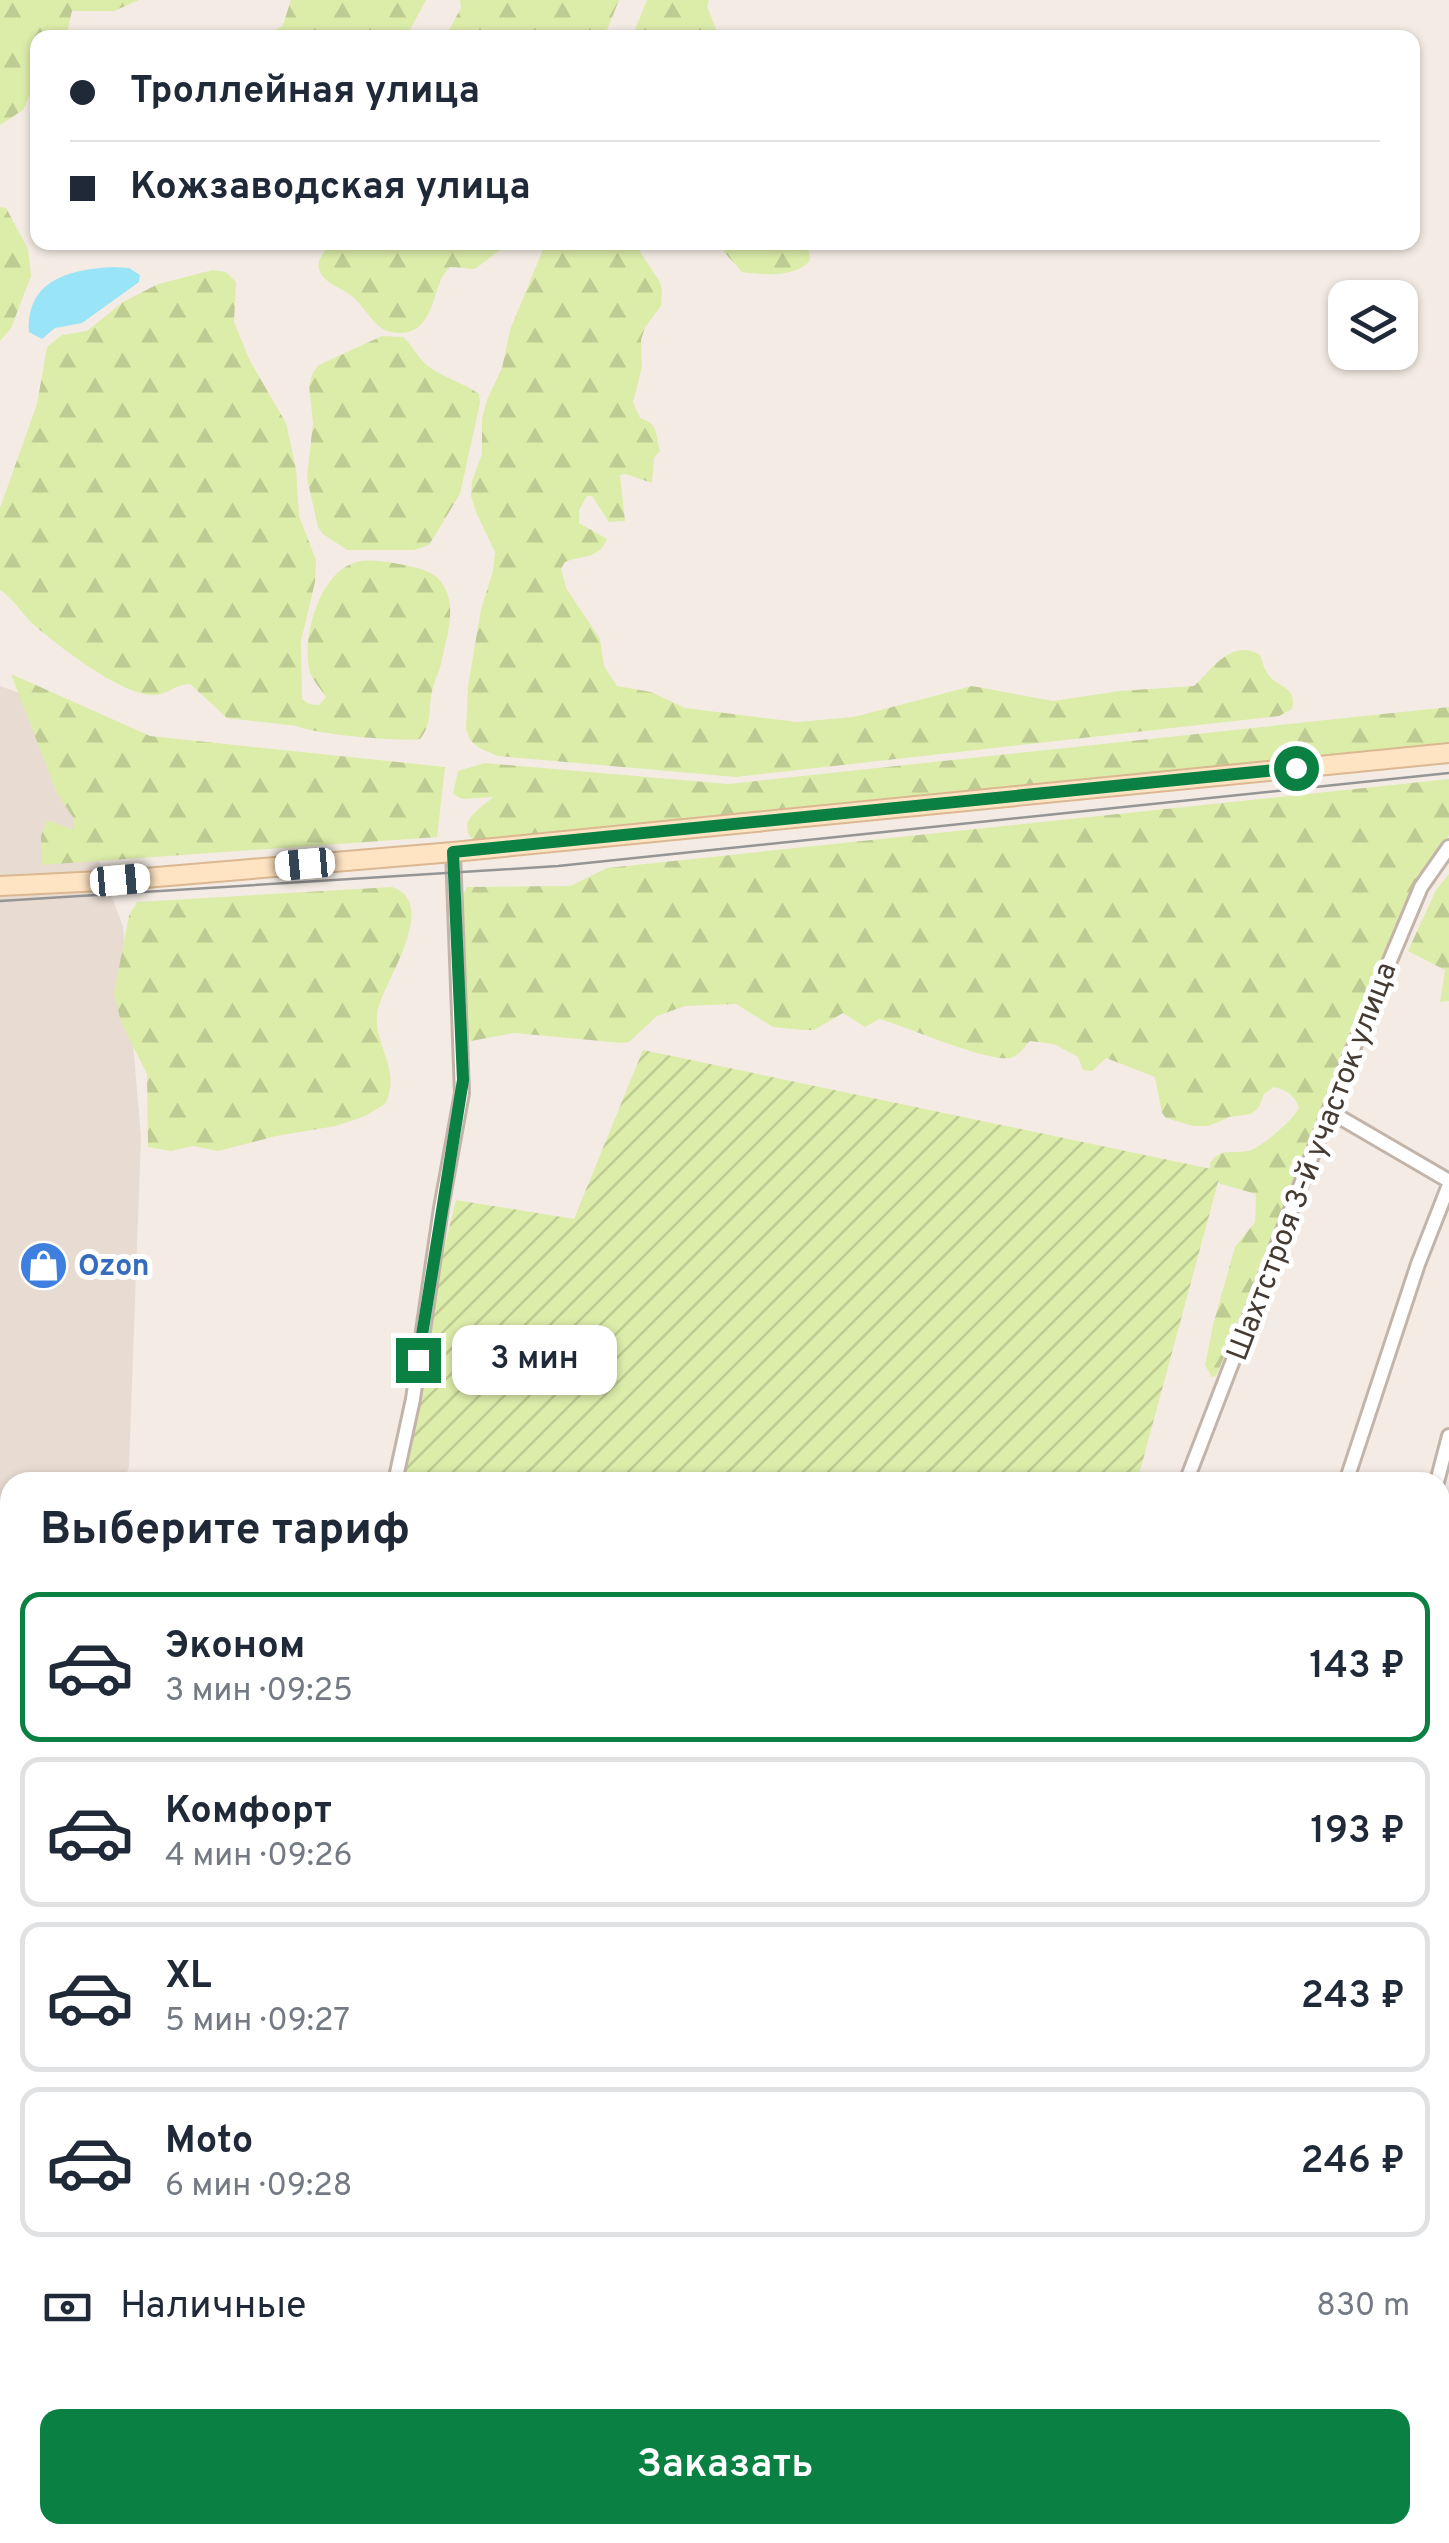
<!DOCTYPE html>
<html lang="ru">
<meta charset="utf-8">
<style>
body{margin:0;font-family:Overpass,sans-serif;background:#f6f6f7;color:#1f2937;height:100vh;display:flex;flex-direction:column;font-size:38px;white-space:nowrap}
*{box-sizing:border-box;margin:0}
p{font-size:32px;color:#747a83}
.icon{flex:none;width:55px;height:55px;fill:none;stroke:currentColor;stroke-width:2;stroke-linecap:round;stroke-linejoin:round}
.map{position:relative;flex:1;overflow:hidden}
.sheet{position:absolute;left:0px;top:1472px;width:1450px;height:1072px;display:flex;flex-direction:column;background:#fff;border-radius:30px 30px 0 0;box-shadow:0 2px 8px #0004}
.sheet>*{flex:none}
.guide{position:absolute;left:30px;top:30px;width:1390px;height:220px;border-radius:20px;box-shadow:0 2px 8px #0004;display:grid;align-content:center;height:220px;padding:0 40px;background:#fff}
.fabs{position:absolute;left:1328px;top:280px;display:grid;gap:20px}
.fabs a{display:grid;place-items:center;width:90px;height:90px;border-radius:20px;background:#fff;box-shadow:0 2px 8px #0004;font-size:50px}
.end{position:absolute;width:45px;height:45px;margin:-22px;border:12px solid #0b8043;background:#fff;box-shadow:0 0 0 5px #fff}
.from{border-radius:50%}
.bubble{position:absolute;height:70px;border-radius:20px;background:#fff;box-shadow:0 2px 8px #0004;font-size:32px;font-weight:600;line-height:70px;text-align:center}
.car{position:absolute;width:30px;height:60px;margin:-30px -15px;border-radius:12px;box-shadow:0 0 8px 2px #0007;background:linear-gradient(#fff 24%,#345 0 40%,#fff 0 76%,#345 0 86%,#fff 0)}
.guide b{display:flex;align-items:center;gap:35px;height:95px;font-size:38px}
.guide b+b{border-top:2px solid #e0e1e3}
.guide i{width:25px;height:25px;background:#1f2937}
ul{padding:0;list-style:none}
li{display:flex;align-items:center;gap:30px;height:150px;margin:0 20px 15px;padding:0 20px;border:5px solid #e0e1e3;border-radius:20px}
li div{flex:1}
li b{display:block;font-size:38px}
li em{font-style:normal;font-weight:600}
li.on{border-color:#0b8043}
li>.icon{width:90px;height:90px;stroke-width:1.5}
h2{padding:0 40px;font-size:45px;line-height:120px}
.pay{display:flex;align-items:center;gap:25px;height:110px;padding:0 40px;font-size:38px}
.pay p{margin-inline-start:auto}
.action{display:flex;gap:20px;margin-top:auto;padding:20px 40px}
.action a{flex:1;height:115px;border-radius:20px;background:#0b8043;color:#fff;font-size:40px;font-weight:600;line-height:115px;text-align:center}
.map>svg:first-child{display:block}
.residential{fill:#e8dcd2}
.forest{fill:url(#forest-firs)}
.garden{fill:url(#garden-furrows)}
.water{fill:#9ae4f7}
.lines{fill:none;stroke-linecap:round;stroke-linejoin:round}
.street-casing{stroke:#c3b4a9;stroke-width:18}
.secondary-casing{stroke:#dbb891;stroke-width:22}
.street{stroke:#fff;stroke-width:12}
.secondary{stroke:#ffe4c3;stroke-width:18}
.tram{stroke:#959595;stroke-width:2.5}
.route{stroke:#0b8043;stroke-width:12}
.labels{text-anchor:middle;stroke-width:10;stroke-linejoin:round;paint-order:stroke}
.street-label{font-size:30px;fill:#463b33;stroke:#fff}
.shop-label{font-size:30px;font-weight:bold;fill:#366cbe;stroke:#fff;text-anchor:start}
</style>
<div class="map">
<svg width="1449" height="2543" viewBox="0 0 1449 2543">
<defs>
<pattern id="forest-firs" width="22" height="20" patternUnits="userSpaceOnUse" patternTransform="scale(2.5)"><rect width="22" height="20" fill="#dceca9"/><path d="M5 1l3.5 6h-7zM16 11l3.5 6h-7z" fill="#becb92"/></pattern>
<pattern id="garden-furrows" width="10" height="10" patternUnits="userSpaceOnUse" patternTransform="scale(2.5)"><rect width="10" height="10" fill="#dceca9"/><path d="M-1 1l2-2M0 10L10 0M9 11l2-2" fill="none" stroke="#becb92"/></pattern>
</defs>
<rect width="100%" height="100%" fill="#f4ece4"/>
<polygon class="residential" points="0,686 40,700 123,927 141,1137 129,1466 124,1482 10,1482 10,1731 0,1744"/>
<g class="forest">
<polygon points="0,0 139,0 114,11 72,11 66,37 38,38 37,65 30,79 32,90 23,110 0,125"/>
<polygon points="291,0 426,0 406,37 266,37 283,25"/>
<polygon points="460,0 619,0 604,37 445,37 461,8"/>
<polygon points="647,0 709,0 707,6 719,37 632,37"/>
<polygon points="0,207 6,208 28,249 31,276 11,328 0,341"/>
<path d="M333 242H509V243L475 269 450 267C433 282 437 313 417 328 409 334 396 334 387 331 375 327 364 307 354 298 344 288 323 284 319 269 316 259 326 250 333 242Z"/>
<path d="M546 242 641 243 640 252 660 282 662 292 661 306 645 327 641 340 642 366 633 402 640 418C659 424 655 433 660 451L654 458 652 483 626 474 620 475 625 521 609 522 592 496H587L579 510V523L607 539C599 559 583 555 565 562L561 569 566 588 600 639 604 666 617 686 651 692 685 708 797 722 854 717 972 686 1053 701 1120 691 1194 686C1213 668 1232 638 1260 655 1263 663 1264 671 1271 678 1283 689 1297 689 1292 709L1279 716 736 777 498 756 479 748 470 740 466 729 468 686 481 609 493 571 495 552 476 512 471 496 472 481 482 454V419L487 400 502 368 510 330Z"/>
<path d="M724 243H808L810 261C793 278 764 275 742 272L724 252Z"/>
<path d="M213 270 226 272 236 282 234 322 250 361 286 423 296 469 299 516 316 560 315 582 301 641 302 699 309 704 319 705 326 697C321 689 313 681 310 672 301 640 318 578 351 564 365 557 389 562 404 565 419 568 435 571 443 585 457 606 447 637 442 659 440 672 433 683 431 696 429 712 431 726 420 739 401 742 312 734 297 726L227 718 190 684C176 684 166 695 154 695 122 696 57 645 33 624 21 613 14 599 0 590V508L37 404 47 347 62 335 87 331 123 302 158 284Z"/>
<path d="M382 336 403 337C414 347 419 361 432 369 447 379 464 383 479 394L480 403 460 494 429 545 414 550H347L323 534 318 527 307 478 313 423 309 385 313 372 319 365Z"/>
<polygon points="11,674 150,736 445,767 437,837 41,865 41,836 47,820 74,830 74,819 57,793"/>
<path d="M1449 707V747L572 834 473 840C455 821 482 808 493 797L462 799 453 794 458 771 485 763 728 784Z"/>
<path d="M1449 779V835L1413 890 1287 1210 1216 1376 1212 1377 1205 1365 1213 1325 1235 1247 1255 1222 1256 1194 1221 1184 1211 1175 1210 1163C1221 1147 1231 1154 1248 1151 1260 1149 1294 1119 1299 1108 1295 1095 1286 1090 1274 1087L1264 1094 1259 1107 1251 1114 1229 1117 1209 1126H1193L1166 1118 1162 1113 1155 1077 1106 1058 1092 1071 1083 1070 1078 1057 1054 1044 1030 1041C1025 1046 1020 1054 1013 1057 994 1066 904 1025 879 1019L865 1027 843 1013 814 1030H804L773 1027 736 1004 685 1006 657 1016 629 1042 622 1043 514 1033 471 1041 467 1037 461 899 467 887 570 886 607 868Z"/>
<polygon points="1449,874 1449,1001 1440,1002 1445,970 1408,951 1436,890"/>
<path d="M392 887C439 902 387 978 379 1006 368 1041 404 1068 385 1104L365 1116 336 1126 276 1136 218 1151 193 1146 171 1151 148 1147 147 1074 121 1022 114 993 129 916 137 902Z"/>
</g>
<g class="garden">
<polygon points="643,1050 1221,1171 1137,1482 387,1482 456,1200 574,1219"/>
<polygon points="1440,1701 1449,1703 1449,2487 1440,2493"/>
<polygon points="445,2535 1380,2535 1368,2543 452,2543"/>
</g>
<path class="water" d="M114 267 129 268 140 275 139 282 82 323 55 328 42 339 29 332C26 280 70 269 114 267Z"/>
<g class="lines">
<defs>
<g id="street">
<polyline points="1329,1111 1449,1181"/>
<polyline points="395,1482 413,1399 441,1208 462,1093 453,852"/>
<polyline points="1186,1482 1357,1039 1421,887 1449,847"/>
<polyline points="1346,1482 1418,1264 1449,1185"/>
<polyline points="1437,1482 1449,1436"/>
<polyline points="1440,1674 1449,1677"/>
<polyline points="750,2535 760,2543"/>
</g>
<polyline id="secondary" points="0,886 121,880 453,852 1449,753"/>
</defs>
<use href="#street" class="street-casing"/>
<use href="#secondary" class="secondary-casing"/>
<use href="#street" class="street"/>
<use href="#secondary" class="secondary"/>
<polyline class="tram" points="0,901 558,866 1449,773"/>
</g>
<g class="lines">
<polyline class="route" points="418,1360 463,1080 453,852 1296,768"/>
</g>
<defs>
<symbol id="shop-disc" viewBox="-11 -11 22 22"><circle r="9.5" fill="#3f7fe0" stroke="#fff"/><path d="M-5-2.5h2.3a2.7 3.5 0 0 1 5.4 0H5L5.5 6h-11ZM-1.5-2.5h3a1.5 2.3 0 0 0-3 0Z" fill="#fff"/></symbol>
</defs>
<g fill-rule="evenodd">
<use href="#shop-disc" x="16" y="1238" width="55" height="55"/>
</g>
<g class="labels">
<g class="street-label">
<text transform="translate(1311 1161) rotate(-69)" y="10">Шахтстроя 3-й участок улица</text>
</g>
<g class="shop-label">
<text x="78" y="1275">Ozon</text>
</g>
</g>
</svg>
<div class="fabs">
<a><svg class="icon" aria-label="layers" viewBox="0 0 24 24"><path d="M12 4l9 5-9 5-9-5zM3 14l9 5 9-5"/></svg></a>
</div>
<i class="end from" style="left:1296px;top:768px"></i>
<i class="end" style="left:418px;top:1360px"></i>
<div class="bubble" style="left:452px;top:1325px;width:165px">3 мин</div>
<i class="car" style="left:305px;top:864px;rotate:265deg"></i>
<i class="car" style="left:120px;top:880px;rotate:85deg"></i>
<div class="guide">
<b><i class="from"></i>Троллейная улица</b>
<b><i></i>Кожзаводская улица</b>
</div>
<section class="sheet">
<h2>Выберите тариф</h2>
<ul>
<li class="on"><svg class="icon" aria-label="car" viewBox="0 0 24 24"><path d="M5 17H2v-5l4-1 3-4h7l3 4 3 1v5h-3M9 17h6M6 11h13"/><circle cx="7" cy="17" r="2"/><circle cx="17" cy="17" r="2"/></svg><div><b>Эконом</b><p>3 мин · 09:25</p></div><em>143 ₽</em></li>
<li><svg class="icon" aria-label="car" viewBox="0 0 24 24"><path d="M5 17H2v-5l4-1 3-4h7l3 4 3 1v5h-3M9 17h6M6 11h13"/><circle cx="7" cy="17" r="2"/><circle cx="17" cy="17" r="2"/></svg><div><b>Комфорт</b><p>4 мин · 09:26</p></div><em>193 ₽</em></li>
<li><svg class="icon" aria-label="car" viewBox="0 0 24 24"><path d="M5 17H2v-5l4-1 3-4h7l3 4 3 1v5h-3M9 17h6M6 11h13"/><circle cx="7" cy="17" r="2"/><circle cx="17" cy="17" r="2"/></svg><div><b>XL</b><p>5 мин · 09:27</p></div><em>243 ₽</em></li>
<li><svg class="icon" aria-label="car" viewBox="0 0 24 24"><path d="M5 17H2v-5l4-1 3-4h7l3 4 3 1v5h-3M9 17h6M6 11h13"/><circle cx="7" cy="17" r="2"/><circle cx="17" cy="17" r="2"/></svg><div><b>Moto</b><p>6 мин · 09:28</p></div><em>246 ₽</em></li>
</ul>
<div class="pay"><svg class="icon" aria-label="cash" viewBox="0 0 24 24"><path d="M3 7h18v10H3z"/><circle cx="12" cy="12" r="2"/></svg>Наличные<p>830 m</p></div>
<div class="action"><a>Заказать</a></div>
</section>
</div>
